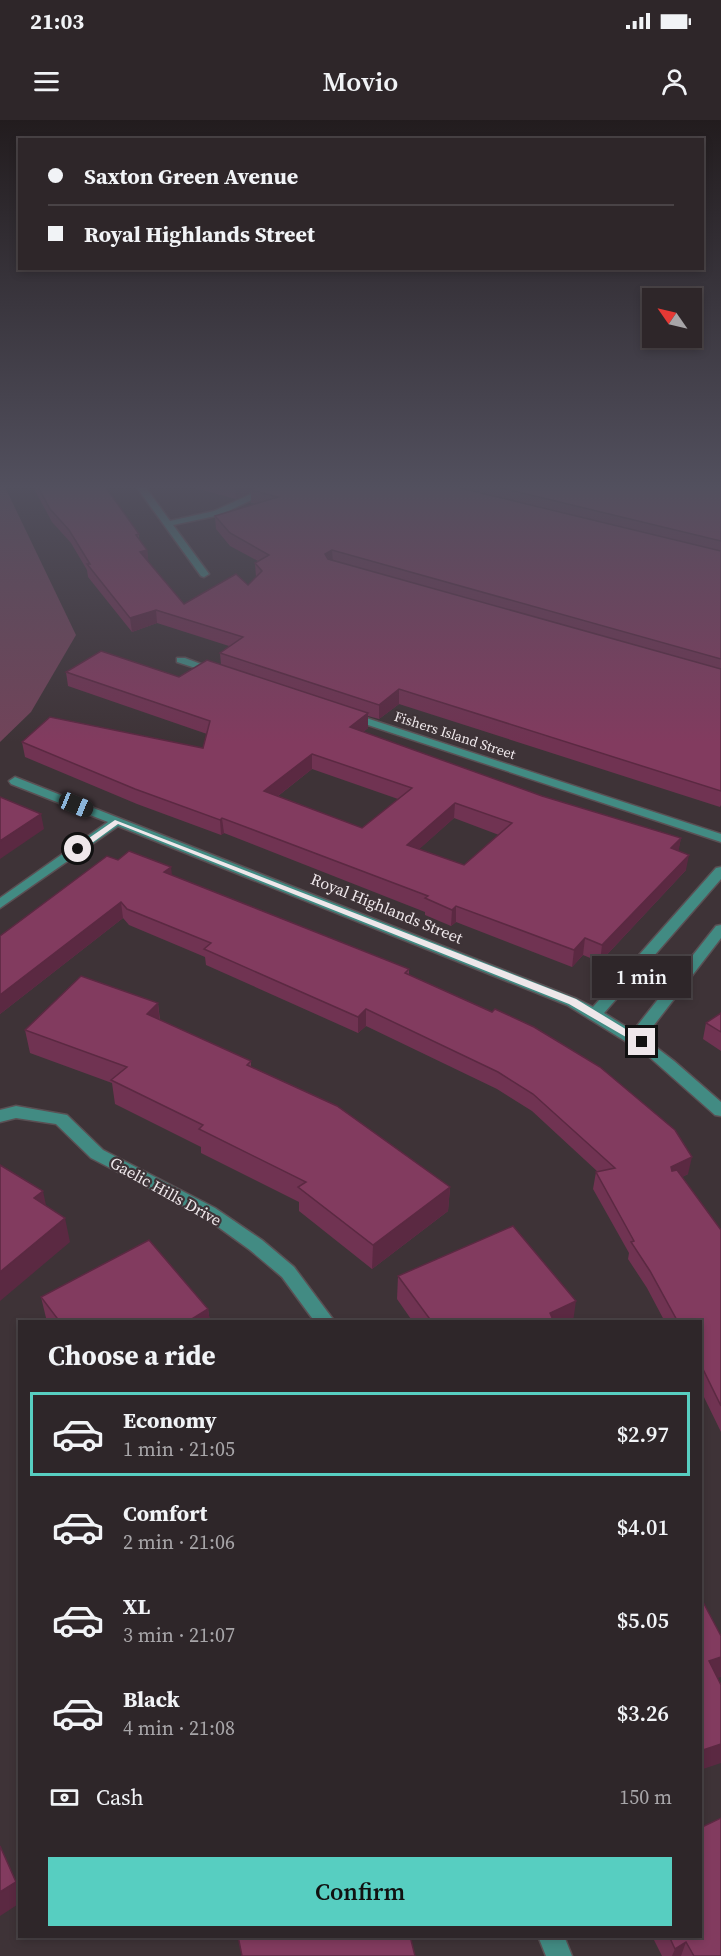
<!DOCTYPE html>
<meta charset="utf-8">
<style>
body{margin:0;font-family:"Source Serif 4",serif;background:#362e31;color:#f1f3f6;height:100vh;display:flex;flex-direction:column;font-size:22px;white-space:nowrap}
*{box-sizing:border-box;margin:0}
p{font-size:20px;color:#a7a5a8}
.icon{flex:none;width:33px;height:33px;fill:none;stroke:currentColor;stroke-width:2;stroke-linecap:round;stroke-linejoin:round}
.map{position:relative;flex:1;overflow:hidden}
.panel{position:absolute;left:18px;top:1200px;width:684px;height:618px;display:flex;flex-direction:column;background:#2e2629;border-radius:0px;box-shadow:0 3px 9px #0003,0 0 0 2px #494346}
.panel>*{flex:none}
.banner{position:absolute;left:18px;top:18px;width:686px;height:132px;border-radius:0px;box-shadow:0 3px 9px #0003,0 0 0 2px #494346;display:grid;align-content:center;height:132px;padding:0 30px;background:#2e2629}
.needle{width:39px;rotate:304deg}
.buttons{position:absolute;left:642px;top:168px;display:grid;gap:12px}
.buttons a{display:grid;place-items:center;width:60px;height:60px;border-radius:0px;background:#2e2629;box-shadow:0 3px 9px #0003,0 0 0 2px #494346;font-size:30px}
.end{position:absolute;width:27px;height:27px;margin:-14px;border:8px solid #eee7ea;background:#111;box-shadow:0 0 0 3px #111}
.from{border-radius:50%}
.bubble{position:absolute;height:42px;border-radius:0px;background:#2e2629;box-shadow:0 3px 9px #0003,0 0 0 2px #494346;font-size:20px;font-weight:600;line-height:42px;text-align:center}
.car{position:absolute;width:18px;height:36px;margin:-18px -9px;border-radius:8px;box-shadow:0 0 4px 2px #0007;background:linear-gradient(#222 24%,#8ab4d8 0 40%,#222 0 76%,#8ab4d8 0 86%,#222 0)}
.banner b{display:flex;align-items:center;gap:21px;height:57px;font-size:22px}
.banner b+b{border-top:2px solid #494346}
.banner i{width:15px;height:15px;background:#f1f3f6}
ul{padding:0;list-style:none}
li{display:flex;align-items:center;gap:18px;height:84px;margin:0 12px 9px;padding:0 18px;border:3px solid transparent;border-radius:0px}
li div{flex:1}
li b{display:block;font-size:22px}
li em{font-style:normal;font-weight:600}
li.active{border-color:#57cec1}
li>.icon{width:54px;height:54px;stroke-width:1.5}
h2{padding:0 30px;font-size:27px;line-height:72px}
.pay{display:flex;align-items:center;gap:15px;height:66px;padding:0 30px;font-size:22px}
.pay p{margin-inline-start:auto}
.action{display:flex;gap:12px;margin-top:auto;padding:12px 30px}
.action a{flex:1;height:69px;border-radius:0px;background:#57cec1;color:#111;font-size:24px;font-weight:600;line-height:69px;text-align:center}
.status{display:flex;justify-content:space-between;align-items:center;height:42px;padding:0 30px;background:#2e2629;direction:ltr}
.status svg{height:16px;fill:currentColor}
header{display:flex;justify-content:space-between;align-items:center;height:78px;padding:0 30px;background:#2e2629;font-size:27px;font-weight:600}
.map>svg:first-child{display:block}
.green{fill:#714359}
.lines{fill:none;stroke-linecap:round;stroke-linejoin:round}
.minor-casing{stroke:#5a5054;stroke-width:3}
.minor{fill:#428b83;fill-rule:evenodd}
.wall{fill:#703352;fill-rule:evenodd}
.shaded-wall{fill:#5b2942}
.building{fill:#823b5f;stroke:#5b2942;stroke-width:1.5;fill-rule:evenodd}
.route{fill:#eee7ea}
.labels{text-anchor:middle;stroke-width:4.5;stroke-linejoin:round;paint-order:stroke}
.far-street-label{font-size:14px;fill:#eee7ea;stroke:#3e3337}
.street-label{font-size:16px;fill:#eee7ea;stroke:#3e3337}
</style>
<div class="status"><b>21:03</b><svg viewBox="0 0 49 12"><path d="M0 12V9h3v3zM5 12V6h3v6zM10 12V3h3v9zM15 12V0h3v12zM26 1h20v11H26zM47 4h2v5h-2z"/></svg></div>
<header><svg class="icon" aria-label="menu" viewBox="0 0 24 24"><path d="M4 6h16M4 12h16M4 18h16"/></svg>Movio<svg class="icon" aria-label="person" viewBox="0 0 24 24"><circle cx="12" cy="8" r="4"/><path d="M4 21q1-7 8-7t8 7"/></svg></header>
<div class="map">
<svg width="721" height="1836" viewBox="0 0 721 1836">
<rect width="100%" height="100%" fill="#3e3337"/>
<polygon class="green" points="0,365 4,365 76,515 31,592 0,622"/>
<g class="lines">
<defs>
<g id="minor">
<polygon points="135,365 144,365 170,401 214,391 271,365 283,365 220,395 173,405 209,454 204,457 201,456"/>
<polygon points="177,538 185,538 222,552 217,555 177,542"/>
<polygon points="351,593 721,714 721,722 347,598 345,596"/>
<polygon points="15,657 577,879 593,887 716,748 721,747 721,759 604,893 633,911 716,806 721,805 721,818 644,918 674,941 721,982 721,996 715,995 646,934 567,885 118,706 0,788 0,778 108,702 11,664 9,661"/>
<polygon points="16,986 67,995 103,1030 215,1088 262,1120 294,1147 335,1202 315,1202 282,1157 250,1130 203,1096 91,1038 56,1004 16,998 0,1002 0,990"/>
<polygon points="538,1816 564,1816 572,1836 546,1836"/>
</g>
</defs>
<use href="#minor" class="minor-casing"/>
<use href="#minor" class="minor"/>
</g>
<g class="wall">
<path d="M32 365H104L139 414V419L147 430 148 442 184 484 248 465 256 457 255 443 258 441 230 426 216 409 215 396 256 384 251 383V372L236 379 184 365H721V685L720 687 399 584 379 599 368 596V608L363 612 542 676 681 718 678 731 686 750 600 842 583 835 572 847 456 802 451 806 425 795V792L224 713 221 715 137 684 25 637 22 622 203 628 207 614 68 566 66 552 179 557 221 545 220 533 229 526 157 503 132 512 88 457 87 450 71 423 52 402ZM312 649 398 679 362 708 278 676ZM454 698 499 715 464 745 419 729Z"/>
<polygon points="118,740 172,756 409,849 409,855 688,1054 682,1057 721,1110 721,1312 700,1269 700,1202 665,1202 647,1168 628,1139 629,1133 593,1069 596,1052 598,1052 532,991 497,969 366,906 358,913 206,845 205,837 129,805 123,798 0,894 0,816"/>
<polygon points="158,883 160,900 251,941 251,947 450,1067 448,1091 372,1149 299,1091 299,1082 201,1033 201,1027 115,984 112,963 30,933 25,910"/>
<polygon points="721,893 721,931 703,919 706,903"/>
<polygon points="398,1156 573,1202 413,1202 397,1179"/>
<polygon points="41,1177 208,1189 210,1202 47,1202"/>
<polygon points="652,1816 700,1816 721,1836 662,1836"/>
</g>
<g class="shaded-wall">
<polygon points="237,365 265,365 251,370 251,372 236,379 235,366"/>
<polygon points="147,430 149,444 140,432"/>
<polygon points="332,430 333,443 325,434"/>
<polygon points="156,490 157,503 132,512 130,498"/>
<polygon points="399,569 399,584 379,599 379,585"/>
<polygon points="368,593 368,608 350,622 350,607"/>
<polygon points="312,634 312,649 265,686 264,671"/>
<polygon points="455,683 454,698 406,741 407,725"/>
<polygon points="41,694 44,709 0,739 0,721"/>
<polygon points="222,698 224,713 221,715 220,700"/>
<polygon points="681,718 678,734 671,728"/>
<polygon points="689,735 686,750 600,842 602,825"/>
<polygon points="171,747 173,763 164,752"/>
<polygon points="121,782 123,798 0,894 0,875"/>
<polygon points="456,786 456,802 451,806 452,790"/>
<polygon points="585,818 583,835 572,847 574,830"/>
<polygon points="158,883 160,906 147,894"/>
<polygon points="366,889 366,906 358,913 358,897"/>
<polygon points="692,1037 688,1054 668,1064 671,1047"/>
<polygon points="450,1067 448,1091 372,1149 373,1125"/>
<polygon points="43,1071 48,1095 34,1078"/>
<polygon points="65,1098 70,1122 0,1181 0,1152"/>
<polygon points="576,1181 573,1202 549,1202 550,1193"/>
<polygon points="208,1189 210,1202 187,1202"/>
<polygon points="721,1537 721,1557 702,1563 709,1541"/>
<polygon points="721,1624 721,1643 700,1650 700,1631"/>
<polygon points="16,1762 20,1771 20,1783 0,1796 0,1772"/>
<polygon points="686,1822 681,1836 672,1836 675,1829"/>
</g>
<g class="building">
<polygon points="37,365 104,365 139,414 136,415 147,430 140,432 184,484 236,454 248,465 262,451 255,443 269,435 230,413 215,396 278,377 251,370 261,365 448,365 721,431 721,539 332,430 325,434 328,439 721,549 721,671 399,569 379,585 220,533 243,517 156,490 130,498 87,444 90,444 69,410 50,389"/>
<polygon points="489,365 721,365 721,421"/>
<path d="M101 531 179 557 207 540 368 593 350 607 542 676 681 718 671 728 689 735 602 825 585 818 574 830 456 786 452 790 425 778 428 776 222 698 220 700 135 669 22 622 50 597 203 628 210 601 66 552ZM312 634 412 668 362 708 264 671ZM455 683 512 703 464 745 407 725Z"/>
<polygon points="0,677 41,694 0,721"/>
<polygon points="129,731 171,747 164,752 409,849 405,853 492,892 495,889 534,907 600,947 675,1010 692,1037 671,1047 672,1051 677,1050 721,1110 721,1286 700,1243 700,1202 678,1202 650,1151 631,1122 634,1121 596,1052 615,1048 533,974 498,952 366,889 358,897 204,829 211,823 127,789 121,782 0,875 0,816 107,736 118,740"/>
<polygon points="81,856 158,883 147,894 251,941 247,945 337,986 450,1067 373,1125 298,1067 306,1062 199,1009 203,1005 111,960 127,947 25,910"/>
<polygon points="721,893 721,912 706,903"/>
<polygon points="0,1045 43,1071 34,1078 65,1098 0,1152"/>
<polygon points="513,1106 576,1181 550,1193 554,1202 432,1202 398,1156"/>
<polygon points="149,1120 208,1189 187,1202 60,1202 41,1177"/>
<polygon points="703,1482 721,1516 721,1537 709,1541 721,1565 721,1624 700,1631 700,1483"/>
<polygon points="721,1698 721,1836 694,1836 686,1822 675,1829 669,1816 700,1816 700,1708"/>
<polygon points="0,1726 16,1762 0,1772"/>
<polygon points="238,1816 410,1816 415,1836 242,1836"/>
</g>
<linearGradient id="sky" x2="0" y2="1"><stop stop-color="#221c1e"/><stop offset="0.59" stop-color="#52505e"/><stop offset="1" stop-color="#52505e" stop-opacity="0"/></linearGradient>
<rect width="721" height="622" fill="url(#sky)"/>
<polygon class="route" points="115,700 576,879 647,922 638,924 569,884 118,704 81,731 76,731 76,727"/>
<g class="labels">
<g class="far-street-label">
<text transform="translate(455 615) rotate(18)" y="5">Fishers Island Street</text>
</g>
<g class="street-label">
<text transform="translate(387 788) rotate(22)" y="6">Royal Highlands Street</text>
<text transform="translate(166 1071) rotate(29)" y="6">Gaelic Hills Drive</text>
</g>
</g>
</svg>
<div class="buttons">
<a><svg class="needle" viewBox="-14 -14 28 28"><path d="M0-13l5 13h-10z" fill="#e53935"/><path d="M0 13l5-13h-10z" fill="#a7a5a8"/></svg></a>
</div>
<i class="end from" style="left:78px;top:729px"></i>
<i class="end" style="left:642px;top:922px"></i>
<div class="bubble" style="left:592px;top:836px;width:99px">1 min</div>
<i class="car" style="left:76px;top:685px;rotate:112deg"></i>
<div class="banner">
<b><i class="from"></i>Saxton Green Avenue</b>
<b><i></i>Royal Highlands Street</b>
</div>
<section class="panel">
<h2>Choose a ride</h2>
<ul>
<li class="active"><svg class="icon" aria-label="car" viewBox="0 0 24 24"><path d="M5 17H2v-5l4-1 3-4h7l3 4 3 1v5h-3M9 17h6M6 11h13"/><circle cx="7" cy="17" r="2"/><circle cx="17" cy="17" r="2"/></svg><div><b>Economy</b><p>1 min · 21:05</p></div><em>$2.97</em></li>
<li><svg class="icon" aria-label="car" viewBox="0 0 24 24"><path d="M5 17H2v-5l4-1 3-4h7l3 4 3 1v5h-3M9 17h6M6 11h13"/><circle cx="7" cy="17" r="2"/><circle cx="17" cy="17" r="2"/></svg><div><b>Comfort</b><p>2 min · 21:06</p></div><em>$4.01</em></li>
<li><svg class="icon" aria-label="car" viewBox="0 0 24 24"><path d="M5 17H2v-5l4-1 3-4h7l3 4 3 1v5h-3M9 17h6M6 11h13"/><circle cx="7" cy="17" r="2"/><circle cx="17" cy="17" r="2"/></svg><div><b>XL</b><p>3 min · 21:07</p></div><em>$5.05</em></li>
<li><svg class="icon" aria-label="car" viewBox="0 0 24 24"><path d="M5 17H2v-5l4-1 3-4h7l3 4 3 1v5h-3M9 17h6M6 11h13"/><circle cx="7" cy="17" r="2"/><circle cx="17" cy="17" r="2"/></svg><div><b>Black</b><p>4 min · 21:08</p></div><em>$3.26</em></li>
</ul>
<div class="pay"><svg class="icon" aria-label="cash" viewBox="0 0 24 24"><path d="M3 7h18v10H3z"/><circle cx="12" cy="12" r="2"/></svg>Cash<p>150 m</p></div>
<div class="action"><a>Confirm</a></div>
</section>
</div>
